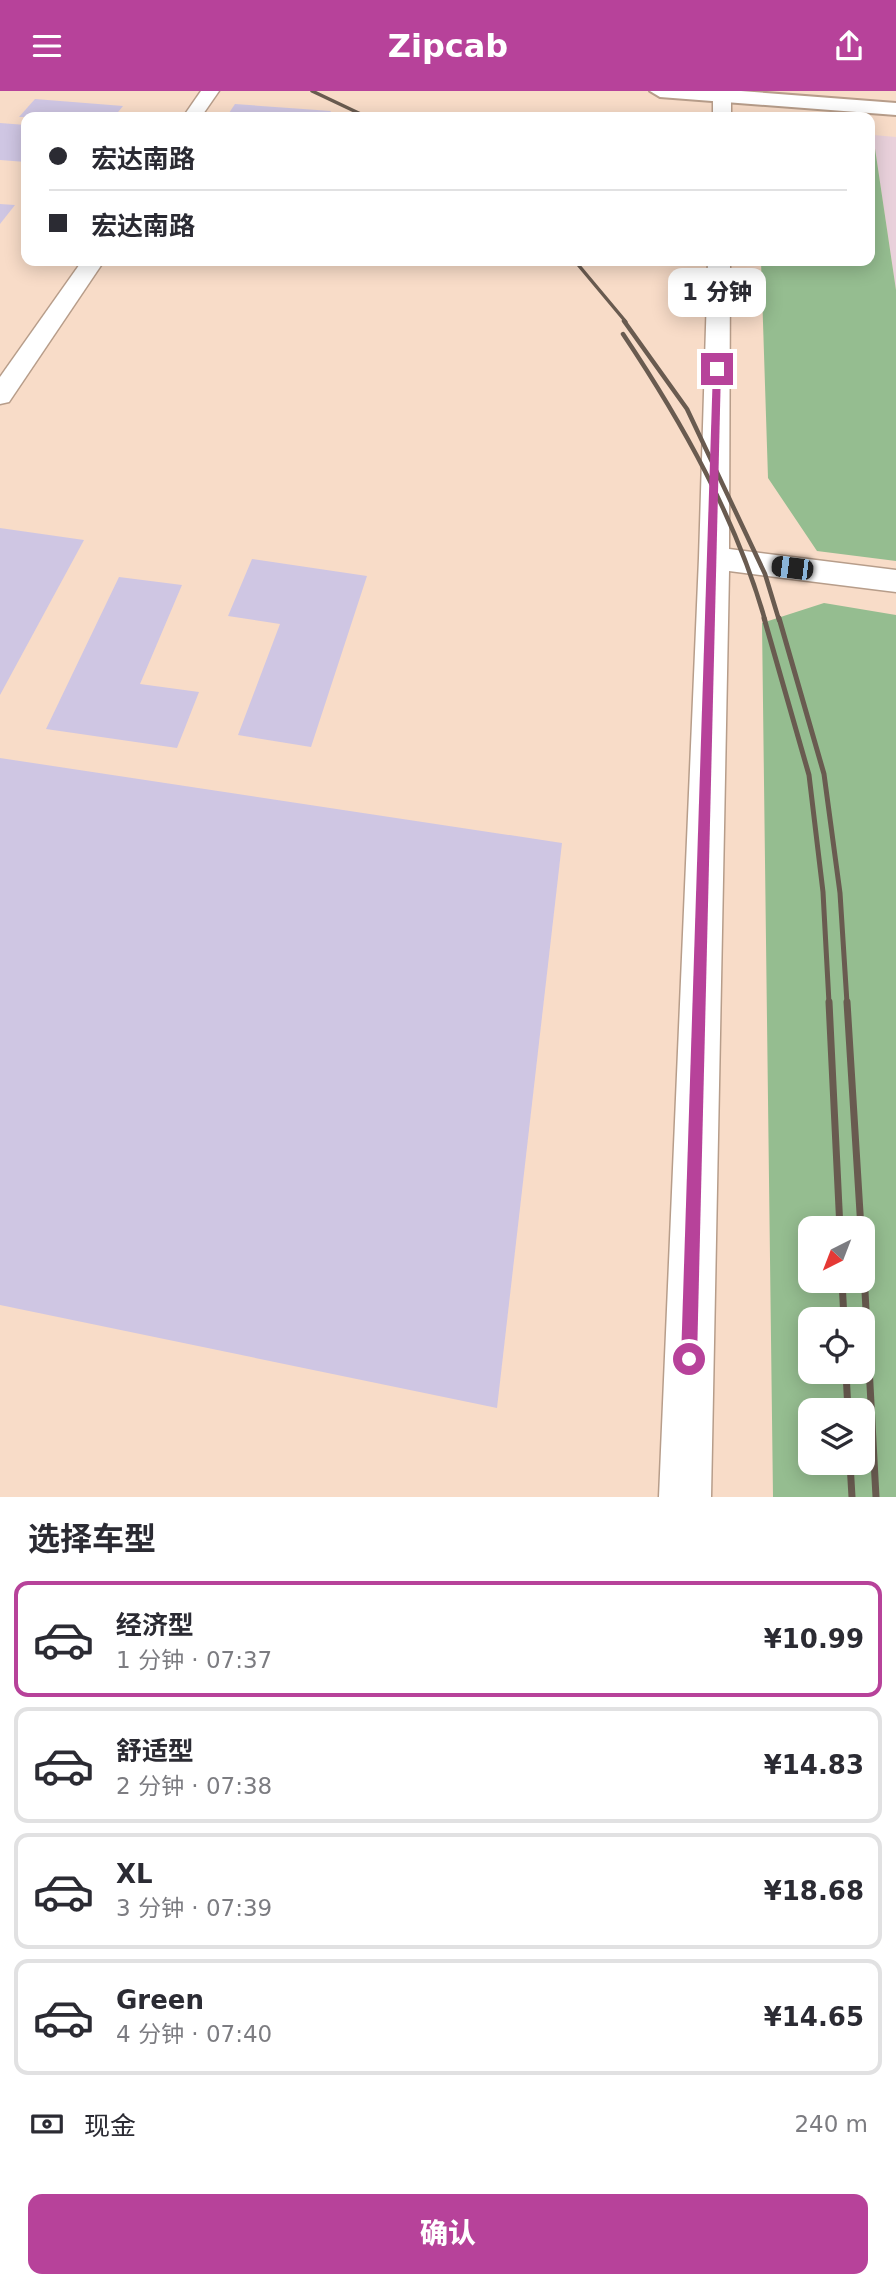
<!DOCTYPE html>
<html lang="zh">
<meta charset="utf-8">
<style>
body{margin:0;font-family:"DejaVu Sans","Noto Sans SC",sans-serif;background:#f2f2f3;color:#2b2b33;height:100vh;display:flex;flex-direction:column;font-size:26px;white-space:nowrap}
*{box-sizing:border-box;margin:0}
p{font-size:23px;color:#7c7c81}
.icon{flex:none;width:38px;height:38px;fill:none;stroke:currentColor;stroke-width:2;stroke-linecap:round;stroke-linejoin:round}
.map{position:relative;height:1406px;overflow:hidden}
.drawer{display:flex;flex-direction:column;background:#fff;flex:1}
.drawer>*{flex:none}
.banner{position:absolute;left:21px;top:21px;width:854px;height:154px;border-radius:14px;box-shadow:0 4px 18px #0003;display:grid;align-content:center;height:154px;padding:0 28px;background:#fff}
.needle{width:46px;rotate:222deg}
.tools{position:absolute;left:798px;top:1125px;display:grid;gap:14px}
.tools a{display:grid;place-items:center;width:77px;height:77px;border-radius:14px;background:#fff;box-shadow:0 4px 18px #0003;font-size:35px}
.end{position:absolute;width:32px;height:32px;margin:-16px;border:9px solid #b7429a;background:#fff;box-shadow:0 0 0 4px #fff}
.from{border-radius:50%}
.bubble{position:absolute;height:49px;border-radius:14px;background:#fff;box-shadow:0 4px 18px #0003;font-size:23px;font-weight:800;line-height:49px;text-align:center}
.car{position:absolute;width:21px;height:42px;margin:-21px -10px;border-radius:9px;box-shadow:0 0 5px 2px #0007;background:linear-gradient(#222 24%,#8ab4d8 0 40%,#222 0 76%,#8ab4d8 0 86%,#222 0)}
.banner b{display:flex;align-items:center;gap:24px;height:66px;font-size:26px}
.banner b+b{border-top:2px solid #e1e1e2}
.banner i{width:18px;height:18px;background:#2b2b33}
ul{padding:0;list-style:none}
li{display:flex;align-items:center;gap:21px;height:116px;margin:0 14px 10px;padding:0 14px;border:4px solid #e1e1e2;border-radius:14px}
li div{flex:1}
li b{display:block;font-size:26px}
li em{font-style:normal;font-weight:800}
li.active{border-color:#b7429a}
li>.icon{width:63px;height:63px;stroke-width:1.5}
h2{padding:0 28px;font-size:32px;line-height:84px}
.pay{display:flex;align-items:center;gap:18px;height:77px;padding:0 28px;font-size:26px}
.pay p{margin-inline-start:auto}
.primary-button{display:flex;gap:14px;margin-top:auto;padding:14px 28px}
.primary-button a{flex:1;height:80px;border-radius:14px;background:#b7429a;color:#fff;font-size:28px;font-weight:800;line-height:80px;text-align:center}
header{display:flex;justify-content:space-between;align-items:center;height:91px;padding:0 28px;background:#b7429a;color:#fff;font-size:32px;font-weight:800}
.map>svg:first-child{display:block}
.industrial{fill:#e9d1db}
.green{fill:#95bd90;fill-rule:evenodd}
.building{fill:#cfc6e3}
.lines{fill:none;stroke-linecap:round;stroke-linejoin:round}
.minor-casing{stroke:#b79d8a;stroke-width:3}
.major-casing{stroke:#b79d8a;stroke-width:4}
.minor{fill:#fff;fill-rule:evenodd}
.major{fill:#fff;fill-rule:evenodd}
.rail-far3{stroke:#695b50;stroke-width:3.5}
.rail-far2{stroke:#695b50;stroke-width:4.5}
.rail-far1{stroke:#695b50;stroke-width:5}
.rail{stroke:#695b50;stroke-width:7}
.route{fill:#b7429a}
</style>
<header><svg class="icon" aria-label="menu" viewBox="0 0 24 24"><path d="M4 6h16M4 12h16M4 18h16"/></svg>Zipcab<svg class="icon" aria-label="share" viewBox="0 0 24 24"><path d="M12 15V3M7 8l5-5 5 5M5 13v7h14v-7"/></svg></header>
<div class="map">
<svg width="896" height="1406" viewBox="0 0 896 1406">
<rect width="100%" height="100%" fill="#f8dcc8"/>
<polygon class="industrial" points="873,44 896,46 896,199"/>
<g class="green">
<polygon points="870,44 873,44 896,199 896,470 817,460 768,387 761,170 870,170"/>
<path d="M824 512 896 524V1406H773L762 532ZM810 1138H863V1190H810ZM810 1228H863V1281H810ZM810 1320H863V1372H810Z"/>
</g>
<g class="building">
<polygon points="35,8 123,15 114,26 19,26"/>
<polygon points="235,13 331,20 328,26 271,26 229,22"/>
<polygon points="0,32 26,34 26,71 0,69"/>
<polygon points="0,113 15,114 0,133"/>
<polygon points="0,437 84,449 0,604"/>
<polygon points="252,468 367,485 311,656 238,644 280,533 228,525"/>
<polygon points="119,486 182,494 140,593 199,601 177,657 46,638"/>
<polygon points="0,667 562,752 497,1317 0,1214"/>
</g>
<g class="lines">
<defs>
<g id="minor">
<polygon points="201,0 219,0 201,26 183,26"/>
<rect x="713" y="0" width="18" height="26"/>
<polygon points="82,170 104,170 9,311 0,313 0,286"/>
<polygon points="708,170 730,170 729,458 896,479 896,501 729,480 711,1406 659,1406 699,467"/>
</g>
<polygon id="major" points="650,0 741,0 896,12 896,24 660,6"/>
</defs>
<use href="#minor" class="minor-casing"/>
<use href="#major" class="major-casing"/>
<use href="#minor" class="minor"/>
<use href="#major" class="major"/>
<g class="rail-far3">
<polyline points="312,0 367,26"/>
<polyline points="575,170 626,231"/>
</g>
<g class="rail-far2">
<polyline points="624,230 687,318 765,483 779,529"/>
<path d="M623 243C682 331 736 427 765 529"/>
</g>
<g class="rail-far1">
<polyline points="764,527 809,684 823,801 829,912"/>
<polyline points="779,527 824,683 840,802 847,912"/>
</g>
<g class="rail">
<polyline points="829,911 840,1138"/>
<polyline points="847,911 861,1138"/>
<polyline points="863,1163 876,1406"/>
<polyline points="842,1190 844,1228"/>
<polyline points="846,1281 848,1320"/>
<polyline points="850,1372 852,1406"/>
</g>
</g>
<polygon class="route" points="717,275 721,278 697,1268 689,1276 681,1268 713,278"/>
</svg>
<div class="tools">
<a><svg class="needle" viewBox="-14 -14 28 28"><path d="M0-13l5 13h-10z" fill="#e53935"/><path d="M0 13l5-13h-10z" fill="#7c7c81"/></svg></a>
<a><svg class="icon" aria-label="locate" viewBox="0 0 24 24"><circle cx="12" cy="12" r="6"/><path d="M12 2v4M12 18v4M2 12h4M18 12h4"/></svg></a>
<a><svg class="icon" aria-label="layers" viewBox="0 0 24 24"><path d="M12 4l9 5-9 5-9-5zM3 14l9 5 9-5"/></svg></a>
</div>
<i class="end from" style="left:689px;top:1268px"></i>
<i class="end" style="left:717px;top:278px"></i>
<div class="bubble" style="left:668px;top:177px;width:98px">1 分钟</div>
<i class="car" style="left:792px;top:477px;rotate:277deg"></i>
<div class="banner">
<b><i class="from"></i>宏达南路</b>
<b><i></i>宏达南路</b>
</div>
</div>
<section class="drawer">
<h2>选择车型</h2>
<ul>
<li class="active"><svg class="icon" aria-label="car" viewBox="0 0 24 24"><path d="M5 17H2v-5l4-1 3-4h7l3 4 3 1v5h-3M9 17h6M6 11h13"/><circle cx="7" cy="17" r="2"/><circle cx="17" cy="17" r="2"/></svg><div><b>经济型</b><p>1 分钟 · 07:37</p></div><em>¥10.99</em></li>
<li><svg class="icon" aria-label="car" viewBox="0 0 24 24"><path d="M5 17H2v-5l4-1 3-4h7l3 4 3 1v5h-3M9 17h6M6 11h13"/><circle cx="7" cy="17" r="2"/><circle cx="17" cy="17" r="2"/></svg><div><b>舒适型</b><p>2 分钟 · 07:38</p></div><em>¥14.83</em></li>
<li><svg class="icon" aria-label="car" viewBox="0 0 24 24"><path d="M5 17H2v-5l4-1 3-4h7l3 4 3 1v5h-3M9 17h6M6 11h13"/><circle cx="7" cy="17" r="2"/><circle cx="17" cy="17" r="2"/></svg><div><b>XL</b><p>3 分钟 · 07:39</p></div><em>¥18.68</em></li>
<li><svg class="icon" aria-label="car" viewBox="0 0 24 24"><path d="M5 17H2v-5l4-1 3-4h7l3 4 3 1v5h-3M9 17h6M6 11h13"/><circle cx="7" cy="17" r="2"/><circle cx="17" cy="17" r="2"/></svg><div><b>Green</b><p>4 分钟 · 07:40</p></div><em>¥14.65</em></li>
</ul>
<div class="pay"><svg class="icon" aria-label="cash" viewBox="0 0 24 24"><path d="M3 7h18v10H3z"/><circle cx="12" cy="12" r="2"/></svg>现金<p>240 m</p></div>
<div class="primary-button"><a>确认</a></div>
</section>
